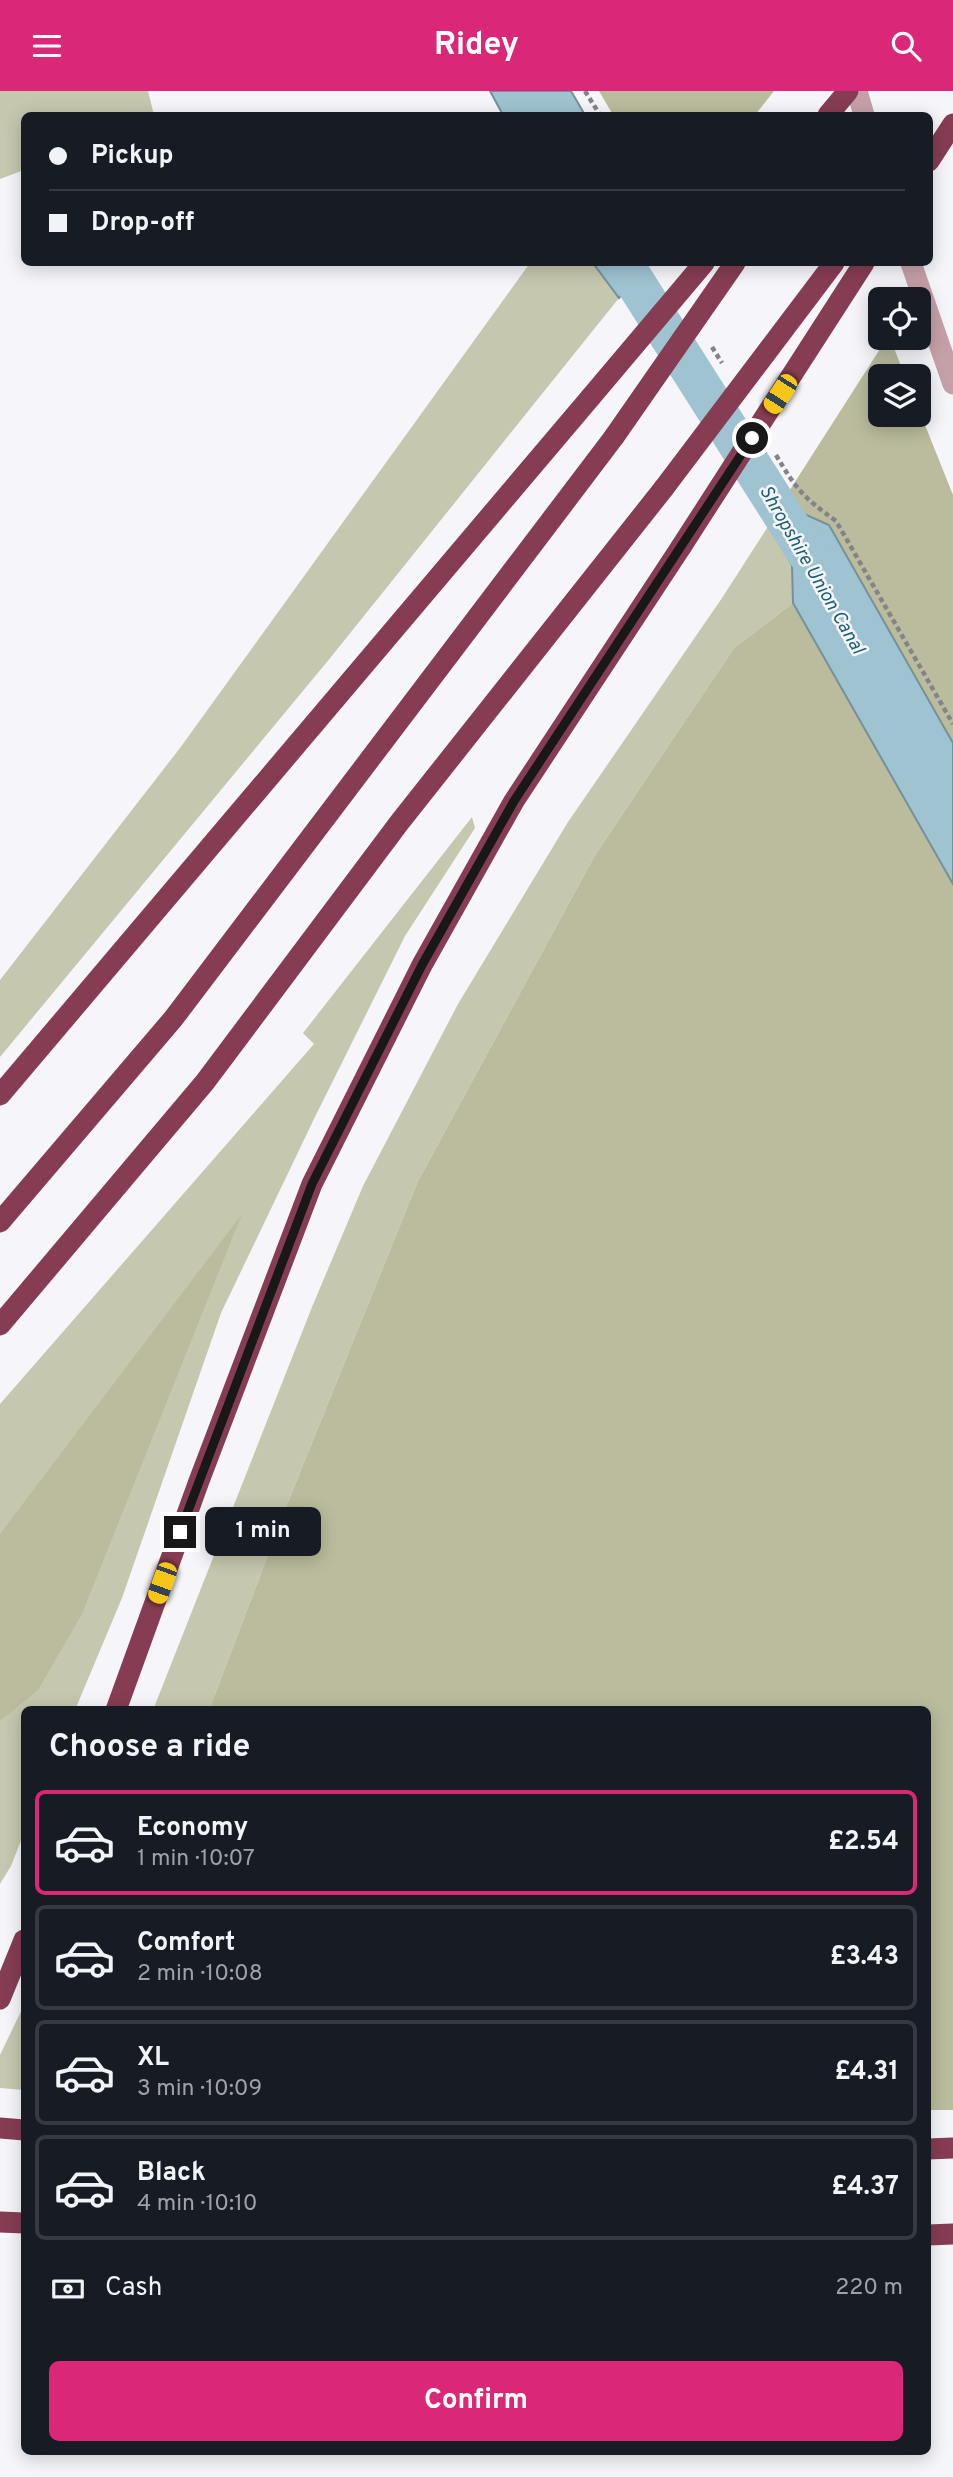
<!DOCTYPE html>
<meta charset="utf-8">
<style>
body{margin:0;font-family:Overpass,sans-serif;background:#242831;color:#f1f3f6;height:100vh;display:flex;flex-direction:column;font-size:26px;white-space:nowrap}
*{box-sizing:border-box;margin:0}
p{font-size:23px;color:#9ea1a6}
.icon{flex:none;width:38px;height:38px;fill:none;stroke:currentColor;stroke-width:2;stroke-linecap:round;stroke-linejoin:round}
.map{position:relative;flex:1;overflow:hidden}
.panel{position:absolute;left:21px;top:1615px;width:910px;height:749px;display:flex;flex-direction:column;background:#171b24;border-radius:10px;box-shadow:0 4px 18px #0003}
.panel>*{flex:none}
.hud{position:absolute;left:21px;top:21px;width:912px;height:154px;border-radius:10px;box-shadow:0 4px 18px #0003;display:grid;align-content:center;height:154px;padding:0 28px;background:#171b24}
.fabs{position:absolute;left:868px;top:196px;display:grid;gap:14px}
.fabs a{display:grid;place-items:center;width:63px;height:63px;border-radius:10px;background:#171b24;box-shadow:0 4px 18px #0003;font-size:35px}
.end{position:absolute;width:32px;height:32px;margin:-16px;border:9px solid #181819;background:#fff;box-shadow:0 0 0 4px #fff}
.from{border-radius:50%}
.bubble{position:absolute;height:49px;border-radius:10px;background:#171b24;box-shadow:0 4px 18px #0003;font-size:23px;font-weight:700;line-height:49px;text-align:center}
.car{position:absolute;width:21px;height:42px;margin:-21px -10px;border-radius:9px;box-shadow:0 0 5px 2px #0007;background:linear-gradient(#f5c518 24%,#345 0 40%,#f5c518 0 76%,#345 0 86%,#f5c518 0)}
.hud b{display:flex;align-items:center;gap:24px;height:66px;font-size:26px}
.hud b+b{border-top:2px solid #363941}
.hud i{width:18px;height:18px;background:#f1f3f6}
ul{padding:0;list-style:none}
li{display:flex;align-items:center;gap:21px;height:105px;margin:0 14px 10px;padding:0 14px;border:4px solid #363941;border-radius:10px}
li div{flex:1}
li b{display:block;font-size:26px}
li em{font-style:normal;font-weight:700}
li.current{border-color:#db2777}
li>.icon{width:63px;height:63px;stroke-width:1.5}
h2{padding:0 28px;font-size:32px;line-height:84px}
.pay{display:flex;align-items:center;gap:18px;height:77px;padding:0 28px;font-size:26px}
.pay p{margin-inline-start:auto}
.button{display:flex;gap:14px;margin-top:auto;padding:14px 28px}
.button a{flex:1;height:80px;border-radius:10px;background:#db2777;color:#fff;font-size:28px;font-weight:700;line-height:80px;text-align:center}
header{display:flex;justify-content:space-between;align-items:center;height:91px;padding:0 28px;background:#db2777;color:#fff;font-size:32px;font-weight:700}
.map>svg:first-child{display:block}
.green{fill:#c6c7af}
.forest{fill:#babc9d}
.water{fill:#9fc3d0;stroke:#769099;stroke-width:2}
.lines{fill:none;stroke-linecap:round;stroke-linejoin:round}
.canal{stroke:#9fc3d0;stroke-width:40}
.path{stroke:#848487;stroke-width:4.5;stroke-dasharray:5 3.5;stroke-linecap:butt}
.tertiary{stroke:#c6a0a9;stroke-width:21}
.motorway{stroke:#863d53;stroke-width:21}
.motorway-bridge{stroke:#863d53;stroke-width:21}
.route{stroke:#181819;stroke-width:9}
.labels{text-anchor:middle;stroke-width:5;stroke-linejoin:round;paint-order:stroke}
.water-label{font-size:19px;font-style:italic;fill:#1c5e73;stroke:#f6f6fa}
</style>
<header><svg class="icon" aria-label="menu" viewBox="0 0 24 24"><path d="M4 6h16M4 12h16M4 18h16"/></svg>Ridey<svg class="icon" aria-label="search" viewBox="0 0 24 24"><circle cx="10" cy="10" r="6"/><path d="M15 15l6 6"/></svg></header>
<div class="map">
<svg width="953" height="2386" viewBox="0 0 953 2386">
<rect width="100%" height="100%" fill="#f6f6fa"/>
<g class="green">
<polygon points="0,0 148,0 154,24 24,24 24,79 0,88"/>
<polygon points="530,172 593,172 619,207 331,566 0,966 0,889 180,657"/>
<polygon points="769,434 792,474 793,512 734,557 595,764 418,1090 290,1406 209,1619 153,1619 312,1216 363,1095 458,913 568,731 722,507"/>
<polygon points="472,726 475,737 405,845 313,1030 221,1222 122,1507 75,1619 24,1619 24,1742 11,1775 0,1793 0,1313 314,953 303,942"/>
<polygon points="24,1914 24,1999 0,1997 0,1964"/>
</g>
<g class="forest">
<polygon points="599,0 774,0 755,24 613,24"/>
<polygon points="887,247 890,247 905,285 880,285 880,324 919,324 919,319 953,404 953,652 829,434 802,422 786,405"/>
<polygon points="793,512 953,793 953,2019 928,2019 928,1619 209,1619 290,1406 418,1090 595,764 734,557"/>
<polygon points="242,1123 82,1523 38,1599 0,1630 0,1443"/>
</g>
<g class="water">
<polygon points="490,0 571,0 585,24 503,24"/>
<polygon points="593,172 645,172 619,207"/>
<polygon points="786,405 802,422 829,434 953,652 953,793 793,512 792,474 769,434"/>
</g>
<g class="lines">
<polyline class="canal" points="623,172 807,462"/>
<g class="path">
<polyline points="585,0 600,24"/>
<polyline points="712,256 722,272"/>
<path d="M776 364C796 398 804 407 836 430L953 633"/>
</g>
<g class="tertiary">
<polyline points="857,0 864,24"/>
<polyline points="911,172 953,293"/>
</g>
<g class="motorway">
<polyline points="828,24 848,0"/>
<polyline points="929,70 953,33"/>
<polyline points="0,1004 590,307"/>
<polyline points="0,1131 173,928 614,346"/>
<polyline points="0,1234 205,991 399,732 664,397"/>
<polyline points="116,1619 199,1390 312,1093 422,874 514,710 681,456"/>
<polyline points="0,1908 24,1849"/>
<polyline points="0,2037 24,2039"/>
<polyline points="928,2058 953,2057"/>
<polyline points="0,2131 24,2132"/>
<polyline points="928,2144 953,2143"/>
</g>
<g class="motorway-bridge">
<polyline points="590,307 704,172"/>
<polyline points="614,346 735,172"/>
<polyline points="664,397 834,172"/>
<polyline points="681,456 864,172"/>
</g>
</g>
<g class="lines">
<polyline class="route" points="180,1441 312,1093 422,874 514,710 752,347"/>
</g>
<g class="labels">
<g class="water-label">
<text transform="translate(813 478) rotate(60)" y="7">Shropshire Union Canal</text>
</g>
</g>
</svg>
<div class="fabs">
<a><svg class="icon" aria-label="locate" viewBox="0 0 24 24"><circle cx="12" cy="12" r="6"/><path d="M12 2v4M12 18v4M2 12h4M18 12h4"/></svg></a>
<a><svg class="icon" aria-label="layers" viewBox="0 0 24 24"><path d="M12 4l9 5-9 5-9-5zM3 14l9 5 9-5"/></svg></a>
</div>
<i class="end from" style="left:752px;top:347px"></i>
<i class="end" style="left:180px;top:1441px"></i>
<div class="bubble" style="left:205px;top:1416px;width:116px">1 min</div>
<i class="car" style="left:780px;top:303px;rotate:213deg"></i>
<i class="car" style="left:162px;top:1492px;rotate:200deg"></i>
<div class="hud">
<b><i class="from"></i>Pickup</b>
<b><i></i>Drop-off</b>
</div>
<section class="panel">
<h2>Choose a ride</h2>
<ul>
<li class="current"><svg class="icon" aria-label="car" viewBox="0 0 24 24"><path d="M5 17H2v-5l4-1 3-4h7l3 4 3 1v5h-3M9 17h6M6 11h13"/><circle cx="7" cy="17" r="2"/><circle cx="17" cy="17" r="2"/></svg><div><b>Economy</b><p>1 min · 10:07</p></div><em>£2.54</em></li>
<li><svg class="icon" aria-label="car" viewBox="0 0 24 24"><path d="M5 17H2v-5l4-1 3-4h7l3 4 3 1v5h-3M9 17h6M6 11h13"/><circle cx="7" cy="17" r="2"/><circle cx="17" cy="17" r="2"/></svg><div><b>Comfort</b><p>2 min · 10:08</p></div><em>£3.43</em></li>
<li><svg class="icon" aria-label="car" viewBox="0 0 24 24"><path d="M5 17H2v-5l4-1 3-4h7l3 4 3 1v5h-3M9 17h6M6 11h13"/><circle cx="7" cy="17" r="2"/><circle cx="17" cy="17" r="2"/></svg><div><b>XL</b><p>3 min · 10:09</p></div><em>£4.31</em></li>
<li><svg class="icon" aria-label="car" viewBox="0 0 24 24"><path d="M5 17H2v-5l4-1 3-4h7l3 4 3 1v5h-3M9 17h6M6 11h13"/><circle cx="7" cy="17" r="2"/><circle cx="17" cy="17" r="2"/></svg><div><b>Black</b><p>4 min · 10:10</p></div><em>£4.37</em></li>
</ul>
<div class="pay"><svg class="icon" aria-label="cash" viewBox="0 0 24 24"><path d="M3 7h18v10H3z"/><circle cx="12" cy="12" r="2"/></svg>Cash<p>220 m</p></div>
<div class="button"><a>Confirm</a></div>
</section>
</div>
